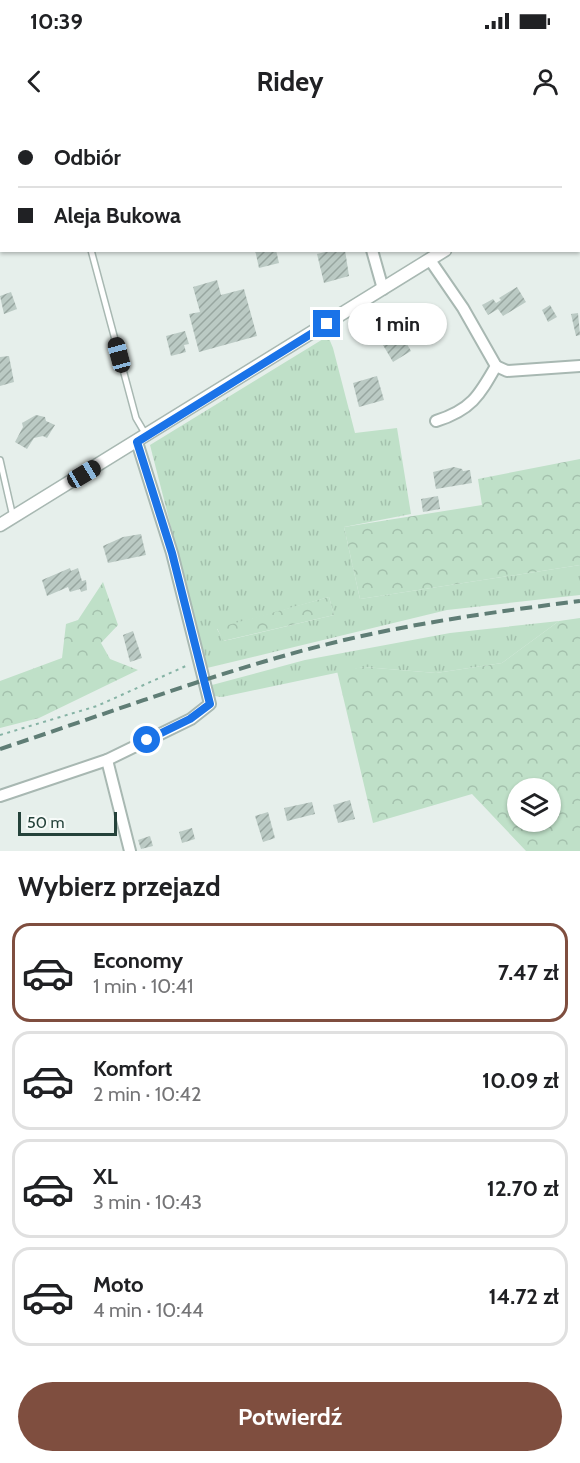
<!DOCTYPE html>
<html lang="pl">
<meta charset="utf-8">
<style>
body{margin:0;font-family:Cabin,sans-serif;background:#f2f2f2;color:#202124;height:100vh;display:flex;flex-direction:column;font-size:22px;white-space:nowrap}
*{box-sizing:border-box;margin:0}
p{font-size:20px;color:#757577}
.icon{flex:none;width:33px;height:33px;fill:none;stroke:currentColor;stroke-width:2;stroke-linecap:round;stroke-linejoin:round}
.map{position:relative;height:731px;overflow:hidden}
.details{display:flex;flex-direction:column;background:#fff;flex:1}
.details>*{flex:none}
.hud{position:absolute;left:0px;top:0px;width:580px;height:132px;box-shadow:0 2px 4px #0004;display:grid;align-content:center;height:132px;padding:0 18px;background:#fff}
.tools{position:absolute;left:507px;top:658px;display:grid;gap:12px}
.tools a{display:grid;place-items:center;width:54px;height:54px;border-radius:50%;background:#fff;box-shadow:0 2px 4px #0004;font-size:30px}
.scale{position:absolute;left:18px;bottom:15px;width:99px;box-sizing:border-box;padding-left:6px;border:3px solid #24423a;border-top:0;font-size:16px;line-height:21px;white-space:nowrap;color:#24423a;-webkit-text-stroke:4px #f7fbf9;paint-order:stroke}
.end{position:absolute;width:27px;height:27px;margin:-14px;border:8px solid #1a73e8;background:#fff;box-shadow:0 0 0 3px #fff}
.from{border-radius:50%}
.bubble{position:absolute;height:42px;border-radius:21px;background:#fff;box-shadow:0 2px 4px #0004;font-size:20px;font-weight:800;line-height:42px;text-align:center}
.car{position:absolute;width:18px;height:36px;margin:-18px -9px;border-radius:8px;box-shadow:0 0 4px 2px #0007;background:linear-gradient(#222 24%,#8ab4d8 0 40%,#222 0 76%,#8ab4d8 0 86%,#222 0)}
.hud b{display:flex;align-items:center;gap:21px;height:57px;font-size:22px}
.hud b+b{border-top:2px solid #e0e0e0}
.hud i{width:15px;height:15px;background:#202124}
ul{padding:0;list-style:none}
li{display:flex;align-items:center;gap:18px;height:99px;margin:0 12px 9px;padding:0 6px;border:3px solid #e0e0e0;border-radius:18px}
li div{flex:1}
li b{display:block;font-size:22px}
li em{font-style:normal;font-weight:800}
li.on{border-color:#7f4e3f}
li>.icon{width:54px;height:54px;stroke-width:1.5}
h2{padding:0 18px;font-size:27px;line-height:72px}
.primary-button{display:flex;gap:12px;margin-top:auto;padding:12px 18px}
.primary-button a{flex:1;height:69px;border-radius:36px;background:#7f4e3f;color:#fff;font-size:24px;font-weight:800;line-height:69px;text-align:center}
.status{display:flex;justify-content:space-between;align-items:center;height:42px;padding:0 30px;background:#fff;direction:ltr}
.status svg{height:16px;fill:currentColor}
header{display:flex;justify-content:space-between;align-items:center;height:78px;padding:0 18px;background:#fff;font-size:27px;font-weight:800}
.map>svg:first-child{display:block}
.grass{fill:url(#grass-tufts);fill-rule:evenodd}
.forest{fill:url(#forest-crowns);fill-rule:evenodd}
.building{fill:url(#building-hatch)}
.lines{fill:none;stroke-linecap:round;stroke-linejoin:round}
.service-casing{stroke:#a8b8b2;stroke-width:8}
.minor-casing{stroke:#a8b8b2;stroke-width:14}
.tertiary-casing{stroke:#a8b8b2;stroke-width:15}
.path{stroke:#86b3a5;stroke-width:2;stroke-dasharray:3 4.5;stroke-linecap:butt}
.service{stroke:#fff;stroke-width:5}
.minor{stroke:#fff;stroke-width:10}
.tertiary{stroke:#fff;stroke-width:12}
.rail{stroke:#5f7d75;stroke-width:4;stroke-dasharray:12 6;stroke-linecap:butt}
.route{stroke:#1a73e8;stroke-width:8}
</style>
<div class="status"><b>10:39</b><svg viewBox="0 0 49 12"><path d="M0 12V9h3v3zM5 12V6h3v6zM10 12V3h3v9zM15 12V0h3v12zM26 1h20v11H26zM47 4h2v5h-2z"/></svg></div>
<header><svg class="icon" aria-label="back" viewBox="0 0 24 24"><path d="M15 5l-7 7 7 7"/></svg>Ridey<svg class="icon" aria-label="person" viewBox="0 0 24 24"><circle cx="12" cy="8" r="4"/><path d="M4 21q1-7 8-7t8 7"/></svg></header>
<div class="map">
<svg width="580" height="731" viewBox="0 0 580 731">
<defs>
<pattern id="grass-tufts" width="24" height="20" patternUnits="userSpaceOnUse" patternTransform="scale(1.5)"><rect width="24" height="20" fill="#bfe0c8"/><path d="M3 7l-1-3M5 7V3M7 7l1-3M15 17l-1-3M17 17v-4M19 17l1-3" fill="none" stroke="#a4c1ad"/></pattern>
<pattern id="forest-crowns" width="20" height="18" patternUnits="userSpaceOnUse" patternTransform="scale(1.5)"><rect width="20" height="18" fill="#bfe0c8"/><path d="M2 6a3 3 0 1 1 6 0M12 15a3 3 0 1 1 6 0" fill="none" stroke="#a4c1ad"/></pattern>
<pattern id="building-hatch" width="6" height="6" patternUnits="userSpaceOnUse" patternTransform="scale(1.5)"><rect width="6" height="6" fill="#bbcac4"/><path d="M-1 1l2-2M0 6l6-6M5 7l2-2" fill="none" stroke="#98a6a0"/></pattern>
</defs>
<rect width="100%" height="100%" fill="#e6efeb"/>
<g class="grass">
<path d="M328 216 333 228 355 313 397 308 411 394 344 407 360 479 580 445V475L447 490 207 548 150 325ZM329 477 334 495 224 521 217 509Z"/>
<polygon points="559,501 502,543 436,553 364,547 222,577 214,576 212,565 305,540 450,513"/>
</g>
<g class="forest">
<polygon points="580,339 580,445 360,479 344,407 482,385 478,359"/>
<polygon points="103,462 118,505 101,523 110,539 138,550 39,598 0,608 0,561 62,538 66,504 78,500"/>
<polygon points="329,477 334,495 223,521 217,508"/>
<path d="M580 498V731H526L472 674 373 703 337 551 364 547 436 553 502 543 559 501ZM518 669H550V702H518Z"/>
</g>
<g class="building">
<polygon points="255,130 276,130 279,143 259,148"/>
<polygon points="333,130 345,130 349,156 324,163 317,134"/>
<polygon points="217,160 221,175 244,169 257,216 199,232 189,194 200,192 193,167"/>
<polygon points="517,167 526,182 503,196 498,189 488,195 482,185 493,179 496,183 501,180 499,178"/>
<polygon points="11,172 17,189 4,194 0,176"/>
<polygon points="550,185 557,197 548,202 542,190"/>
<polygon points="578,193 580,215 576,216 571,194"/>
<polygon points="398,209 411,231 393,242 380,220"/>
<polygon points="185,211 189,224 184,225 186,232 171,236 166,216"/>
<polygon points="9,236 14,262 0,266 0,237"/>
<polygon points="377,256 384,280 359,287 353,263"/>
<polygon points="36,295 45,297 46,301 55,305 47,318 43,316 34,318 27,329 15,322 23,307 22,303"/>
<polygon points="454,347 462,349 463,351 470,350 472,363 436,369 433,352"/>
<polygon points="438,376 440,389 423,392 421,379"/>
<polygon points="141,414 146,435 108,443 103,426 123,417"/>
<polygon points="70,448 71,451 78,448 82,461 86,460 87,470 81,472 80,469 70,472 68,467 47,476 42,460"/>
<polygon points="133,511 142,538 130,542 123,515"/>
<polygon points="350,680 355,699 338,703 333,685"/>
<polygon points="312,682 315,694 287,701 284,688"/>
<polygon points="268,692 275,718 263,722 255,696"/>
<polygon points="192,708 195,719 182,723 179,712"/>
<polygon points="150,716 153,726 141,729 138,720"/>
</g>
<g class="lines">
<defs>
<g id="service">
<polyline points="56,0 57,2"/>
<polyline points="517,0 517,2"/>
<polyline points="91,130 136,298 146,315"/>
<polyline points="0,340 13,397"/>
</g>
<g id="minor">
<polyline points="336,0 337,2"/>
<polyline points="372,130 383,169"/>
<path d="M430 140 463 188 496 246C479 276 471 290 436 301"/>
<polyline points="496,246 507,251 580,246"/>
<polyline points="107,640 130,731"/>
<polyline points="0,676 107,640 191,599 210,584 172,433 137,322"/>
</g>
<g id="tertiary">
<polyline points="579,49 580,48"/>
<polyline points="0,405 445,130"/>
</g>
</defs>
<use href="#service" class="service-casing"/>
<use href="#minor" class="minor-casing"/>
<use href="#tertiary" class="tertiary-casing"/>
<polyline class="path" points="0,615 97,586 188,545"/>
<use href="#service" class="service"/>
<use href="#minor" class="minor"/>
<use href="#tertiary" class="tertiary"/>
<path class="rail" d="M0 629C106 594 212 554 320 526 405 504 493 492 580 481"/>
</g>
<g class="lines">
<polyline class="route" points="147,620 190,599 210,584 172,433 137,322 327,204"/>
</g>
</svg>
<div class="tools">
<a><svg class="icon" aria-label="layers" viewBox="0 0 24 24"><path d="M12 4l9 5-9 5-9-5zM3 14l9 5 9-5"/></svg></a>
</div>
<div class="scale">50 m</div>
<i class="end from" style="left:147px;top:620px"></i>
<i class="end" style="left:327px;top:204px"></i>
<div class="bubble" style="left:348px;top:183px;width:99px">1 min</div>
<i class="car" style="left:119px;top:235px;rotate:345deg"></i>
<i class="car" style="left:84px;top:354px;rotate:59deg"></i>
<div class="hud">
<b><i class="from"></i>Odbiór</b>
<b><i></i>Aleja Bukowa</b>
</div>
</div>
<section class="details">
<h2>Wybierz przejazd</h2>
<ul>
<li class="on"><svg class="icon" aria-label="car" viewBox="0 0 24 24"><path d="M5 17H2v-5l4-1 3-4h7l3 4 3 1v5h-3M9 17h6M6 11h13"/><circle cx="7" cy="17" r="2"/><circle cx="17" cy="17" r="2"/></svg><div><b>Economy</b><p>1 min · 10:41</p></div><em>7.47 zł</em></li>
<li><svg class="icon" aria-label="car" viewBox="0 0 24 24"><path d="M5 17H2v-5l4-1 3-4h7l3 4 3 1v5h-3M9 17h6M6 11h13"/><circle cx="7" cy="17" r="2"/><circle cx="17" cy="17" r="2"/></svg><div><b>Komfort</b><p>2 min · 10:42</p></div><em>10.09 zł</em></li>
<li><svg class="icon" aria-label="car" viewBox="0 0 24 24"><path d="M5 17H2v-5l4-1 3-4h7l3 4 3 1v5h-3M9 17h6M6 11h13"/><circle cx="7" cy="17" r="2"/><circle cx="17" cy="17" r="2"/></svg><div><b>XL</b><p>3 min · 10:43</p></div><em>12.70 zł</em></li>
<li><svg class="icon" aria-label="car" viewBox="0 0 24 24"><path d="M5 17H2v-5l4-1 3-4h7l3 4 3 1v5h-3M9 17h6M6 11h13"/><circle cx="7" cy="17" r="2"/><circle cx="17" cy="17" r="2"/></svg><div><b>Moto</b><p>4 min · 10:44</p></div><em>14.72 zł</em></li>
</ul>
<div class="primary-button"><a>Potwierdź</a></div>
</section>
